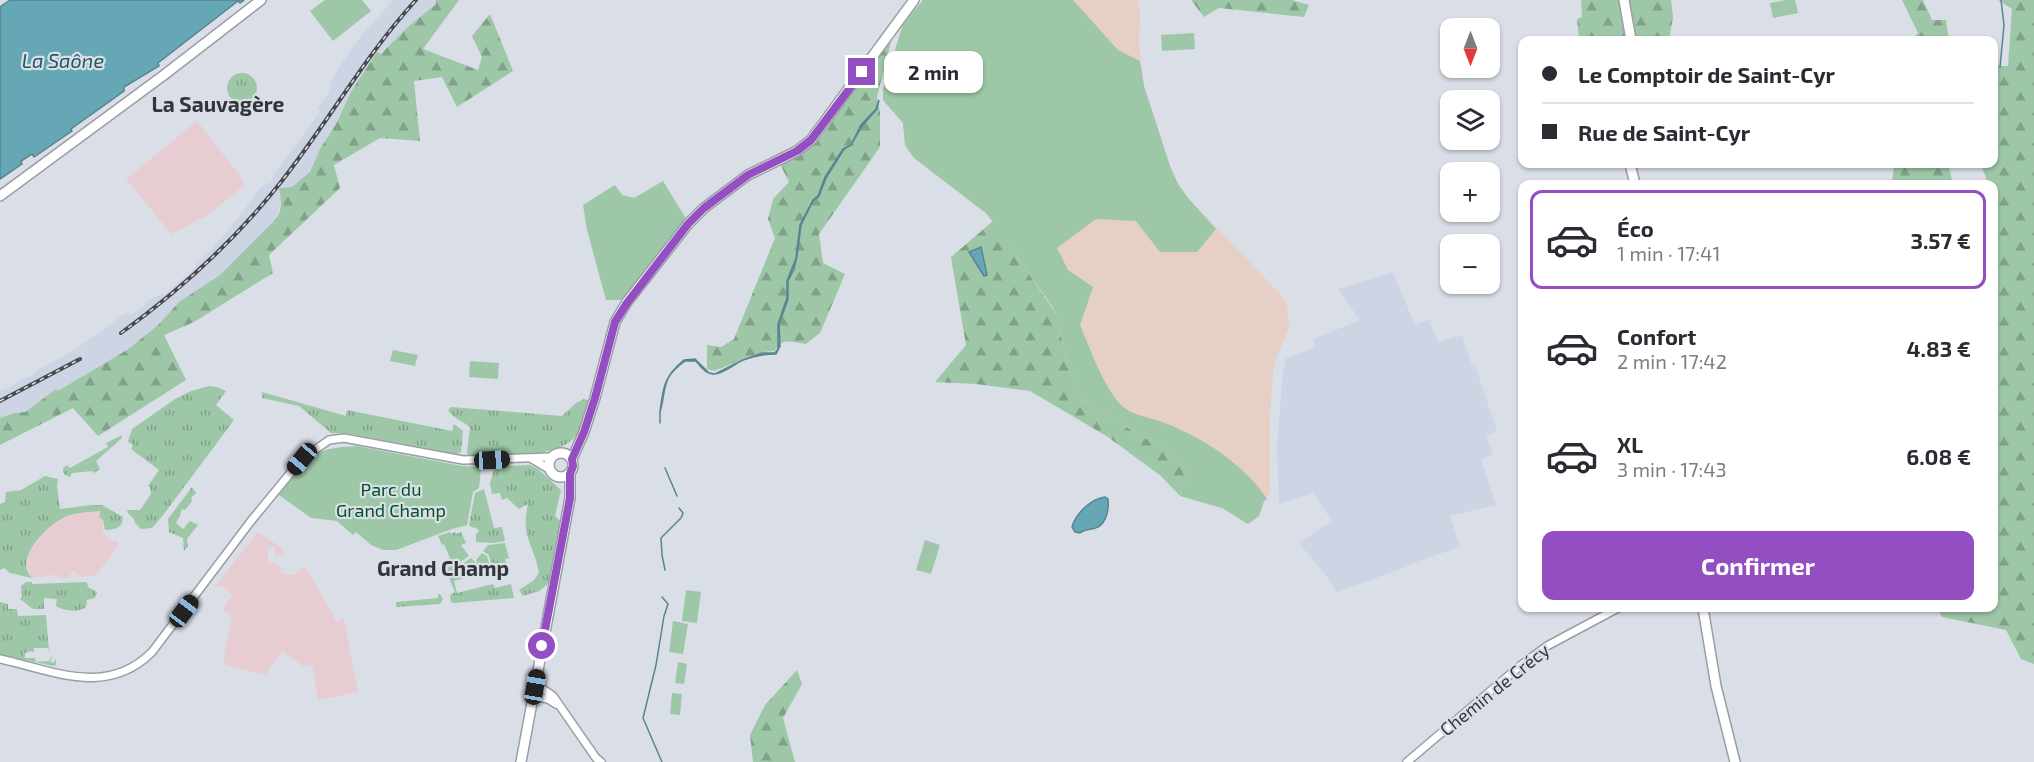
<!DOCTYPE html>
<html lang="fr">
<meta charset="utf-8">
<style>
body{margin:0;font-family:"Exo 2",sans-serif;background:#f2f2f3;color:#2b2b33;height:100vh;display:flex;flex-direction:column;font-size:22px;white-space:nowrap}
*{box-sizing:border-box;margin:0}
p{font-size:20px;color:#7c7c81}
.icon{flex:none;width:33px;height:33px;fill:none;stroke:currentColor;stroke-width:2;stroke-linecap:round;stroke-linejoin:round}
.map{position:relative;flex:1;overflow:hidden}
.details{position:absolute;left:1518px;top:180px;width:480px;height:432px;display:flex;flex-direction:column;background:#fff;border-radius:12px;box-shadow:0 2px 4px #0004}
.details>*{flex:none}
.hud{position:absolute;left:1518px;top:36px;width:480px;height:132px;border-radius:12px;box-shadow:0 2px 4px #0004;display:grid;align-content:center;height:132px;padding:0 24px;background:#fff}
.needle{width:39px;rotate:180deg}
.fabs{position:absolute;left:1440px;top:18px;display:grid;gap:12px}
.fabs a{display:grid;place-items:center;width:60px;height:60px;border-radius:12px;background:#fff;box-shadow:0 2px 4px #0004;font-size:30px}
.end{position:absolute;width:27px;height:27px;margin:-14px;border:8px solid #934ec2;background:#fff;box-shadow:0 0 0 3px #fff}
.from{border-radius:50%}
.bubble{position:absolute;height:42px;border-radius:12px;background:#fff;box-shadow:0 2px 4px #0004;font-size:20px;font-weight:700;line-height:42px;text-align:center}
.car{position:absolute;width:18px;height:36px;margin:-18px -9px;border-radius:8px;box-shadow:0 0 4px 2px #0007;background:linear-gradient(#222 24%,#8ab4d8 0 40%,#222 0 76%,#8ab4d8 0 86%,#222 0)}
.hud b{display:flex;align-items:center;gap:21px;height:57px;font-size:22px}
.hud b+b{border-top:2px solid #e1e1e2}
.hud i{width:15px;height:15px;background:#2b2b33}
ul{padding:10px 0 0;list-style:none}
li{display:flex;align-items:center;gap:18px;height:99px;margin:0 12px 9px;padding:0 12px;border:3px solid transparent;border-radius:12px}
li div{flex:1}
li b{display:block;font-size:22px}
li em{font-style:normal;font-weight:700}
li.active{border-color:#934ec2}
li>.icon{width:54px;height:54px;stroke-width:1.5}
.cta{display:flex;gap:12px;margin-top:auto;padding:12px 24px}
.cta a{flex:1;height:69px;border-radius:12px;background:#934ec2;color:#fff;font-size:24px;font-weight:700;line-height:69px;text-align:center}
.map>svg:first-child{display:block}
.built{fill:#cdd5e5}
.education{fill:#e7cdd1}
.medical{fill:#e6cfc4}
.grass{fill:url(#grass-tufts)}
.forest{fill:url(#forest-firs)}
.green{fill:#9dc7a7}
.water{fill:#66a7b5;stroke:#578590;stroke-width:1.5}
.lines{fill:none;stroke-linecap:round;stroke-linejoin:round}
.stream{stroke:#578590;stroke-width:1.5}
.minor-casing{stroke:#999ea6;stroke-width:10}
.major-casing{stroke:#999ea6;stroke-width:12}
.minor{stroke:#fff;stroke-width:7}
.major{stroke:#fff;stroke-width:9}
.rail-casing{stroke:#47494d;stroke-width:4}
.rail{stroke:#dadee7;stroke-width:1.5;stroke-dasharray:4.5;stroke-linecap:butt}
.route{stroke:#934ec2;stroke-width:8}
.labels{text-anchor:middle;stroke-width:4.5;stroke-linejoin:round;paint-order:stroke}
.park-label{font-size:18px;fill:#025127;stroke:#dadee7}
.street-label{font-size:18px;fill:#333538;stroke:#dadee7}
.water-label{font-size:20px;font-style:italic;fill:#225964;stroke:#dadee7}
.quarter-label{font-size:21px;font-weight:bold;fill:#333538;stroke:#dadee7}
</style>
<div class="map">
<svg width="2034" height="762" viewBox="0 0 2034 762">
<defs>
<pattern id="grass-tufts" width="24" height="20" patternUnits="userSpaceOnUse" patternTransform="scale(1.5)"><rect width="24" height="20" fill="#9dc7a7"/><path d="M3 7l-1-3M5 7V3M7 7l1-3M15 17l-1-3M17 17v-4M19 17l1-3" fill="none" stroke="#81a289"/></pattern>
<pattern id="forest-firs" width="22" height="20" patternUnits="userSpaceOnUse" patternTransform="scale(1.5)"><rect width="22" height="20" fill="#9dc7a7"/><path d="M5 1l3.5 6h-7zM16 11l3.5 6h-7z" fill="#81a289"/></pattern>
</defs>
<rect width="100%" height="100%" fill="#dadee7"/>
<g class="built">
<polygon points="393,0 436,0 436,4 408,27 381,55 377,52 352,90 336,124 320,149 310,172 292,187 280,188 279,190 281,199 277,219 220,275 179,302 158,325 127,350 88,375 58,391 56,389 25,412 14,413 0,418 0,391 13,386 18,381 31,376 39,369 62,357 96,335 125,313 132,315 146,305 145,302 163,293 164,295 196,267 195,265 211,250 239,217 260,188 266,184 273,182 272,177 320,112 317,109 329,92 330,83 340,66 357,41"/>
<polygon points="1393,272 1415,325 1429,320 1438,342 1462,335 1472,365 1475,365 1497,431 1486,435 1493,454 1481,459 1496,505 1450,516 1460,547 1404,566 1404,568 1336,592 1332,583 1299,543 1332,521 1313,493 1279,504 1277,448 1282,381 1286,358 1315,348 1313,339 1360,320 1338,289"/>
</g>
<g class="education">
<polygon points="197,121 241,177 244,186 206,216 171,234 126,179"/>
<polygon points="103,510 103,533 109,538 110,541 118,541 119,545 96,575 81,577 73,570 69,578 61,579 55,575 32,578 29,575 27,565 28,553 47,528 66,516"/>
<polygon points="258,532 283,549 283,553 276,558 275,547 267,548 269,564 276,563 282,568 280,572 287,575 293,575 305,566 337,622 344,619 358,692 318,700 312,664 303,666 282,651 265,675 223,664 232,616 222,609 233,595 221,585 218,588 215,586"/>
</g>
<polygon class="medical" points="923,0 1138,0 1140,13 1139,46 1144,86 1170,166 1178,184 1189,199 1282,296 1287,306 1289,327 1276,358 1273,374 1270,415 1270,493 1264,501 1259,516 1248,524 1222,508 1180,496 1181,489 1172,454 1081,400 1065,355 1052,306 987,214 914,158 907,149 905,145 903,123 883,100 883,89 903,24"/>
<g class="grass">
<circle cx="242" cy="88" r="15"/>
<polygon points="209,386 216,387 226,391 216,405 234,420 164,514 152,528 141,529 135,523 134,519 128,513 127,510 140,510 151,494 150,487 148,486 159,470 131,449 133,445 128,441 132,429 175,399 191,391"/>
<polygon points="262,392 346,416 347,410 452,431 454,424 463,431 461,452 457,454 351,434 331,433 299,406 262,398"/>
<path d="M584 399 590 401C586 413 583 430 573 439 556 457 492 459 468 455L467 452 470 428C464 421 452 418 448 410L451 407 562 416 576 403Z"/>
<polygon points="122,435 121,439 96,461 100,469 94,473 93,471 72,473 70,477 65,475 63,472 63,468 67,465 70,468 108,447 106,443"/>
<path d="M530 465 538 469 561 490 555 516 560 521 548 584 539 591 523 596 519 590 534 580 539 573C534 543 520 538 528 504L519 509 507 498 502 500 500 493 492 494 490 483 495 466Z"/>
<path d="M45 476 58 479 57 485 60 509 91 505H102L123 517C122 529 115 529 105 530L103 520 99 517 101 511C90 512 78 512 67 516 49 523 12 559 32 578L10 573 4 568 0 570V504L5 502 6 492 21 490Z"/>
<polygon points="192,487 196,493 191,498 192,501 185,510 182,509 181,511 180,516 176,523 183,529 190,521 198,525 187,539 188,546 184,551 183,538 169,532 168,519"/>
<polygon points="484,489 494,528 502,527 505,541 494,543 476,542 476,534 479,531 475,527 473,528 469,525 475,493"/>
<polygon points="450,532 451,534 455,532 456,534 461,532 466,543 461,545 469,556 460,562 452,563 444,544 442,545 438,536"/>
<polygon points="505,543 509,558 505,559 508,571 493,574 489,555 483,551 488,545"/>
<polygon points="482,553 487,556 491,572 480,574 476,560"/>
<polygon points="471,558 476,563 478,575 466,578 462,564"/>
<polygon points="460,564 464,578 454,581 457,593 493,584 495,588 511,584 514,598 454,603 451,602 450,595 455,592 448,575 444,576 448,567"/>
<path d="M26 582H32V584L87 582 88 587 97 592 95 598 87 600 86 607C77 613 65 611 56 606L57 599 44 598V609H33L20 599 22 596 21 586Z"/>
<polygon points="438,594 440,594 443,599 440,604 396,607 396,602 438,598"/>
<polygon points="0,602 8,604 8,609 17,609 18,616 46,615 49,652 48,648 34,648 34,652 30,651 25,653 25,658 35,658 36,662 49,661 51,656 52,657 50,661 53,663 56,659 56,665 54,666 0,655"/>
</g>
<g class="forest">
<path d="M436 0H459L423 49 478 70 482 57 472 36 490 14 513 71 457 107 442 77 414 81 420 141 380 138 334 165 340 188 269 255 273 273 194 322 164 335 186 380 98 436 73 408 0 445V418L14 413 25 412 56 389 58 391 127 350 158 325 179 302 220 275 275 220C282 213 282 199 279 190L280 188 292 187 310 172 320 149 336 124 352 90 377 52 381 54 408 27 436 4Z"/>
<polygon points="1191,0 1292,0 1309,5 1304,17 1219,8 1204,17"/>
<polygon points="1581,0 1671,0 1673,17 1669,40 1579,40 1577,19 1582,17"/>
<polygon points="1902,0 1923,0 1932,20 1946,20 1949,40 1911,40 1918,33"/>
<polygon points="1998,0 2034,0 2034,664 2021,659 2006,630 1942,617 1937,608 1994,608 1994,184 1988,184 1981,164 1994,164 1994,66 2008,66 2012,9"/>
<path d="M893 34 877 97 880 112V147L819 234 823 263 845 274 820 333 806 344C793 342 781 337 775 351L762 352 714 371 707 369V345L721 347 734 339 775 238 768 219 773 199 789 182 780 164 799 155 821 137Z"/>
<polygon points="1894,164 1948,164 1953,184 1892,184"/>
<polygon points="993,221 1057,315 1065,355 1081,400 1172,454 1191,477 1181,489 1180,496 1161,476 1108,437 1030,391 976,384 935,382 966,345 951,257"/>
<polygon points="797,670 802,684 783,718 795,762 753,762 750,735 765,705"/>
</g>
<g class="green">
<polygon points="325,0 362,0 371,11 333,41 310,11"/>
<path d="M923 0H1073L1118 50 1140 61 1144 86 1170 166 1178 184 1189 199 1216 229 1197 252H1160L1136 221 1096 219 1057 248 1068 270 1093 287 1080 325C1090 348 1106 395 1126 409 1136 416 1153 418 1165 423 1202 437 1245 465 1267 499L1264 501 1259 516 1248 524 1222 508 1180 496 1181 489 1191 477 1172 454 1081 400 1065 355 1057 315 1052 306 987 214 914 158 905 145 903 123 883 100V89L903 24Z"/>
<polygon points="1787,0 1795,0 1798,13 1773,18 1770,3"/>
<polygon points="1194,33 1195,49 1162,51 1161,35"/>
<polygon points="663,181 687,220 631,291 621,300 606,300 587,230 583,205 615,185 622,195 634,198"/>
<polygon points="393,350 418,355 415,366 390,361"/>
<polygon points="470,361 499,363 498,379 469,377"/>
<path d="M357 446 462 466 478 467 481 470 479 488 473 492 467 525 452 529 396 550H383L371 545 356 532 353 535 337 521 311 518 279 495C291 481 302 462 319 453 329 447 345 447 357 446Z"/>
<polygon points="925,540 940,545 931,574 916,570"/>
<polygon points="686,590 701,592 697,623 682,621"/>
<polygon points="673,621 688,624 683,654 669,652"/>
<polygon points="678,662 687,664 684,684 675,683"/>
<polygon points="672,693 682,694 680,715 670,714"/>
</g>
<g class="water">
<polygon points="10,0 244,0 240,3 238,1 158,63 159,66 124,87 124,91 71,129 72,131 34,157 32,154 21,161 22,164 0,179 0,7"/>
<path d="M879 100 877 109 862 126 851 145 844 149 826 178 819 196 813 201 801 225 797 256 794 269 788 281V299L779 324 780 346 776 354C764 354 754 356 743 360 734 364 723 374 714 374 706 375 699 365 696 361H685C660 379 667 388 660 412 663 388 664 376 684 360L695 359 709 373 715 374 743 360 762 353H775L778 349V324L787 298V281L796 258 800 225 813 200 818 196 825 177 843 149 851 145 861 125 876 109Z"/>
<polygon points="981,247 987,275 984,276 969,252"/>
<path d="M1105 497 1108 499C1109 508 1107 522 1098 527 1092 531 1087 527 1080 533L1075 532 1072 527C1076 513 1091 499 1105 497Z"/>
</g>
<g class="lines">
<g class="stream">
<polyline points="2000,67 2004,25 2001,0"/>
<polyline points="660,412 660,423"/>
<polyline points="665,468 677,496"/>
<polyline points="665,570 662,555 661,538 681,518 683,513 679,508"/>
<polyline points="662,762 643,718 656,665 664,616 668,604 662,597"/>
</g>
<defs>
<g id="minor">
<polyline points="532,459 549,469"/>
<path d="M0 659C54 671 107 697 152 652L251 521 302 459 329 440 344 438 463 460 552 457"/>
<polyline points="535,687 543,689 553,696 596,758 601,762"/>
<polyline points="533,696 548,699 556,704"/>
<polyline points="1407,762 1520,666 1547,646 1618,608"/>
</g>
<g id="major">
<polyline points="1624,0 1631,40"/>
<polyline points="1630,164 1635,184"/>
<polyline points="0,196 164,75 261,0"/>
<circle cx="561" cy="465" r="12"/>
<polyline points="572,459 584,432 595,398 615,322 627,302 688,224 704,208 748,175 797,151 811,140 914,0"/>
<polyline points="1703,608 1716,686 1735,762"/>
<polyline points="521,762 570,498 570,474"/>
</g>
</defs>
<use href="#minor" class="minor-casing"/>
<use href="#major" class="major-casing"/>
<use href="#minor" class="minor"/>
<use href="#major" class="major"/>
<defs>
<g id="rail">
<path d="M121 333C179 291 232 243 277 187 326 126 363 58 416 0"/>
<polyline points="0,401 80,359"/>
</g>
</defs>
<use href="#rail" class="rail-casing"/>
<use href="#rail" class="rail"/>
</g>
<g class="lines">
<polyline class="route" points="542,646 570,498 570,474 573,466 572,459 584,432 595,398 615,322 627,303 688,224 704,208 748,175 797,151 811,140 862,72"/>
</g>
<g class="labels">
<g class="park-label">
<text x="391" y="496">Parc du<tspan x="391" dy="21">Grand Champ</tspan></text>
</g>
<g class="street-label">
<text transform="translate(1495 690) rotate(-39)" y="6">Chemin de Crécy</text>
</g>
<g class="water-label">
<text x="63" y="68">La Saône</text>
</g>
<g class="quarter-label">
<text x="218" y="112">La Sauvagère</text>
<text x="443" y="576">Grand Champ</text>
</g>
</g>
</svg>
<div class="fabs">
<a><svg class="needle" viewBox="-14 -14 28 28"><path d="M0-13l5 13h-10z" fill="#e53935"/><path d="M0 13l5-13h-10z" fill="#7c7c81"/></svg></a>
<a><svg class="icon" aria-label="layers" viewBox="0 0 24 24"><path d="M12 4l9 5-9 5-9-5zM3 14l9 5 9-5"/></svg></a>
<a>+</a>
<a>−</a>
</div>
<i class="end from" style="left:542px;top:646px"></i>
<i class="end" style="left:862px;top:72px"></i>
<div class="bubble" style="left:884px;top:51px;width:99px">2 min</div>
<i class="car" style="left:302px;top:459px;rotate:220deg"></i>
<i class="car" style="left:492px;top:460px;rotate:87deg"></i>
<i class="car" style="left:184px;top:611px;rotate:37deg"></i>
<i class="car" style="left:535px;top:687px;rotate:10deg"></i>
<div class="hud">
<b><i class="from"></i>Le Comptoir de Saint-Cyr</b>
<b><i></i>Rue de Saint-Cyr</b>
</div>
<section class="details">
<ul>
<li class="active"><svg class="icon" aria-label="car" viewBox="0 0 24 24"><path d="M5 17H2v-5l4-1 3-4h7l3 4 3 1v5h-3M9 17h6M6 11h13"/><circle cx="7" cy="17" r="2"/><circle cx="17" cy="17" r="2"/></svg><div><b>Éco</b><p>1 min · 17:41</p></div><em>3.57 €</em></li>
<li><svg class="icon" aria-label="car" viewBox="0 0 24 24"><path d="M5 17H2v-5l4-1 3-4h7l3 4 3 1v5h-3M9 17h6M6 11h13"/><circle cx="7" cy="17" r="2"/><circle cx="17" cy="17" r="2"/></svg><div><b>Confort</b><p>2 min · 17:42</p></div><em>4.83 €</em></li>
<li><svg class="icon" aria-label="car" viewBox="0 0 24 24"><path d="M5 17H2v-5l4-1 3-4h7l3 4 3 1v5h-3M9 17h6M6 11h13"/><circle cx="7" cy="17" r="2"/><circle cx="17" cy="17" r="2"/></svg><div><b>XL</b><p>3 min · 17:43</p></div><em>6.08 €</em></li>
</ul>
<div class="cta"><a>Confirmer</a></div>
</section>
</div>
